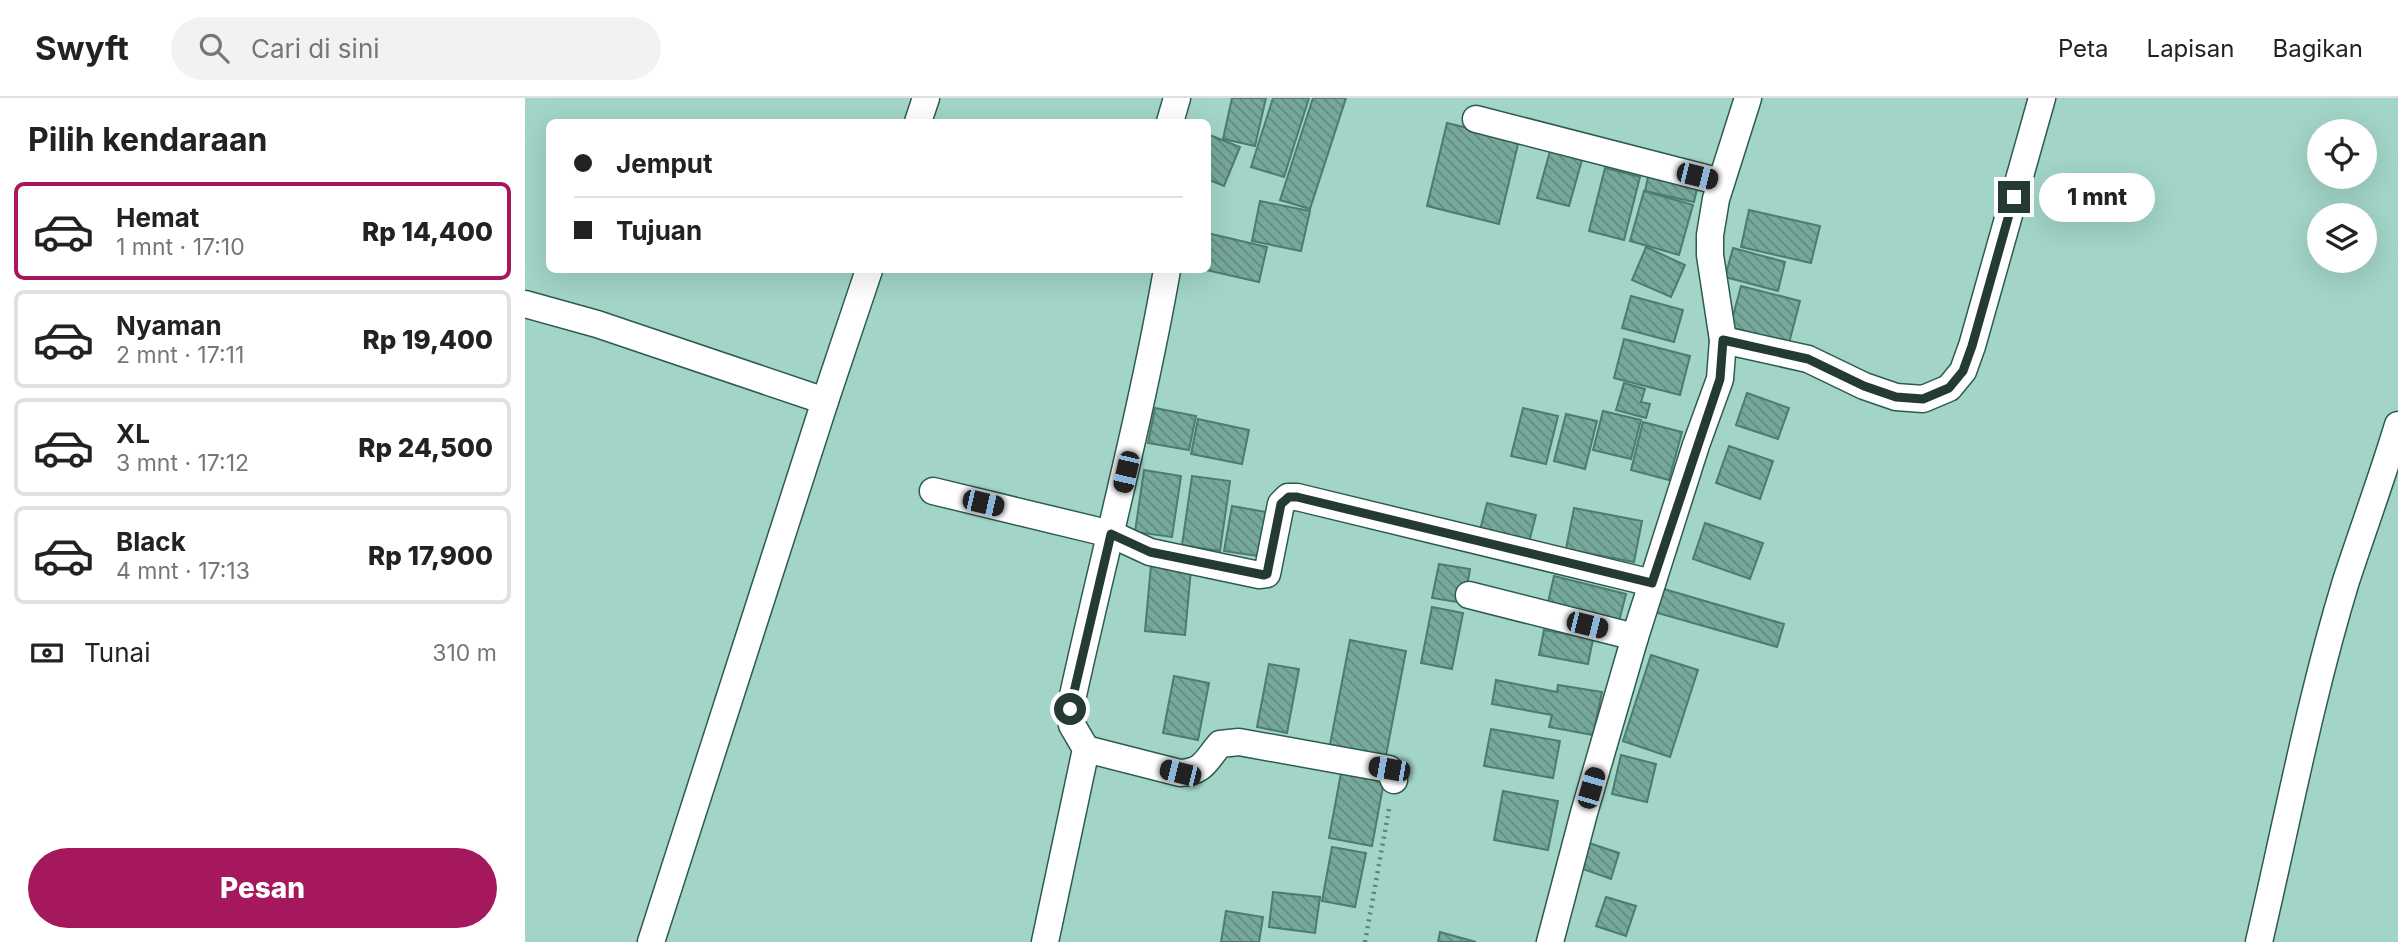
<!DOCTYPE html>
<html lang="id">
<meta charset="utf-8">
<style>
body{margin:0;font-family:Inter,sans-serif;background:#f2f2f2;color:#222;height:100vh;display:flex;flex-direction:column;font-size:26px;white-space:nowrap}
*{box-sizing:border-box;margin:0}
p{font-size:23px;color:#767676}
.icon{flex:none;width:38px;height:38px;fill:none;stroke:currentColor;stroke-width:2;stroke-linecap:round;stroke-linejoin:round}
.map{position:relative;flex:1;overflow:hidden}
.panel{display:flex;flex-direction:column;background:#fff;width:525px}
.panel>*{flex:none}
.top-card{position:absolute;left:21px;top:21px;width:665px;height:154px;border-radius:10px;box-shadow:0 7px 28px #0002;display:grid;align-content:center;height:154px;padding:0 28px;background:#fff}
.controls{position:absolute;left:1782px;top:21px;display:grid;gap:14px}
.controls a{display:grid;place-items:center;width:70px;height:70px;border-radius:50%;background:#fff;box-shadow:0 7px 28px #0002;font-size:35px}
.end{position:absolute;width:32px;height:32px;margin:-16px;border:9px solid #263a35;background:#fff;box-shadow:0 0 0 4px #fff}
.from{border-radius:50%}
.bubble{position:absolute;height:49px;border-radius:24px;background:#fff;box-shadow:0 7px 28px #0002;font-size:23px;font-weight:800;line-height:49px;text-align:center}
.car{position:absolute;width:21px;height:42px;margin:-21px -10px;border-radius:9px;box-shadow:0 0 5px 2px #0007;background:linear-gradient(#222 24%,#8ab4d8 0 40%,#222 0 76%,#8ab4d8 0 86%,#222 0)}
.top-card b{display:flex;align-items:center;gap:24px;height:66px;font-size:26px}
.top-card b+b{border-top:2px solid #e0e0e0}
.top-card i{width:18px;height:18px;background:#222}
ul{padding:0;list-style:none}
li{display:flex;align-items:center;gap:21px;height:98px;margin:0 14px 10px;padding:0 14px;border:4px solid #e0e0e0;border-radius:10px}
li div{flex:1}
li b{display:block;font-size:26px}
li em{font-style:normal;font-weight:800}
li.active{border-color:#a5185e}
li>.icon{width:63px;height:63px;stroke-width:1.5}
h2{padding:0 28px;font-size:32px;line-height:84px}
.pay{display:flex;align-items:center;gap:18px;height:77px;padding:0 28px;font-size:26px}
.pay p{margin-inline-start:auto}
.primary-button{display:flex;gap:14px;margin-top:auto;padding:14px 28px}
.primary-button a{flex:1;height:80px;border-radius:42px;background:#a5185e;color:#fff;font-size:28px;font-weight:800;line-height:80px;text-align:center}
header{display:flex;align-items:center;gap:42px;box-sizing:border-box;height:98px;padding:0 35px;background:#fff;border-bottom:2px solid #e0e0e0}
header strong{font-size:33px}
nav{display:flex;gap:38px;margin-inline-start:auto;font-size:24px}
.search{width:490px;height:63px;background:#f2f2f2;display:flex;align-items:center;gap:18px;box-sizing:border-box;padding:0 24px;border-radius:38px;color:#767676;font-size:26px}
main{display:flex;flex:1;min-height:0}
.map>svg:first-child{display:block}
.building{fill:url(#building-back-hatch);stroke:#4c7c71;stroke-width:2}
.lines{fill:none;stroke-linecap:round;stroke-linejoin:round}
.street-casing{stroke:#2c5b51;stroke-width:29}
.path{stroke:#5e8077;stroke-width:4.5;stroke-dasharray:2 5;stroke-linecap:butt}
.street{stroke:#fff;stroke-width:26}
.route{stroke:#263a35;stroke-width:9}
</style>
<header>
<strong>Swyft</strong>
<div class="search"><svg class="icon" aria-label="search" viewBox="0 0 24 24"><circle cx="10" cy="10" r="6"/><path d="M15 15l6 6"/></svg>Cari di sini</div>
<nav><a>Peta</a><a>Lapisan</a><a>Bagikan</a></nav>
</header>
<main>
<section class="panel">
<h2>Pilih kendaraan</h2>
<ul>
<li class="active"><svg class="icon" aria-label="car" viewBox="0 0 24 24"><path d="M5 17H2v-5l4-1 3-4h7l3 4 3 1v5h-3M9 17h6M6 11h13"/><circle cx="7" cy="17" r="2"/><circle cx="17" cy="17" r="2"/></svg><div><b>Hemat</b><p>1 mnt · 17:10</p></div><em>Rp 14,400</em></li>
<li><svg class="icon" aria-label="car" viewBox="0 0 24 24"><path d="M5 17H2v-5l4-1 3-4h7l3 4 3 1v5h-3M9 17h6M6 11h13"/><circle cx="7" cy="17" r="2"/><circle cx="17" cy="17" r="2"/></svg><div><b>Nyaman</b><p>2 mnt · 17:11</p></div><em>Rp 19,400</em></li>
<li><svg class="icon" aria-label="car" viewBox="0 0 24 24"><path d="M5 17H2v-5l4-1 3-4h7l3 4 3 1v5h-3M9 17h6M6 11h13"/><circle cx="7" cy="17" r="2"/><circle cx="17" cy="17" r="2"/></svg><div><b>XL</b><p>3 mnt · 17:12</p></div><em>Rp 24,500</em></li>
<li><svg class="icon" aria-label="car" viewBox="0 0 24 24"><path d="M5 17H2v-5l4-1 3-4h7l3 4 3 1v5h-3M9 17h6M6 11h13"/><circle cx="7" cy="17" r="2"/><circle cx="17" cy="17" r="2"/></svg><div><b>Black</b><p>4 mnt · 17:13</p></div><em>Rp 17,900</em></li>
</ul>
<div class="pay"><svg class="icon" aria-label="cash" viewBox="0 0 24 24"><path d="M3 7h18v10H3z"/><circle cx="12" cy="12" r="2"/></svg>Tunai<p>310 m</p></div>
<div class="primary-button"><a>Pesan</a></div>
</section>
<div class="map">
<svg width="1873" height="844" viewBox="0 0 1873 844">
<defs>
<pattern id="building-back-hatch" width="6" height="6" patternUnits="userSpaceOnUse" patternTransform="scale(1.75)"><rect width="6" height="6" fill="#77a89c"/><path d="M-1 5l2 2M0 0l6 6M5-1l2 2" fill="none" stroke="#618a80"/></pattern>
</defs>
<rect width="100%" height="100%" fill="#a2d4c7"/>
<g class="building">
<polygon points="707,0 741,0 730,48 698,41"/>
<polygon points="748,0 784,0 759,79 726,69"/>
<polygon points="788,0 821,0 785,111 755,102"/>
<polygon points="922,25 994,42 974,126 902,108"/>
<polygon points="682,36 715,49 699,88 682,81"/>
<polygon points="1025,53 1057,62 1044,108 1012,100"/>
<polygon points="1080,70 1115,79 1099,142 1064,133"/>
<polygon points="1124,74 1173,86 1169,104 1120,93"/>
<polygon points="1119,93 1168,107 1154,157 1105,143"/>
<polygon points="735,103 785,113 776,153 727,143"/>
<polygon points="1224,112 1295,128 1286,165 1216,149"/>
<polygon points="682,135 742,149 734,184 681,172"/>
<polygon points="1121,149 1160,167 1146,199 1107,182"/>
<polygon points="1208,150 1260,164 1253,193 1200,179"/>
<polygon points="1216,188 1275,203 1264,245 1205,229"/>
<polygon points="1106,198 1158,212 1149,244 1097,230"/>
<polygon points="1099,241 1165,258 1155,297 1089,280"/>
<polygon points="1099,285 1120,291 1116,304 1125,306 1121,320 1091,312"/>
<polygon points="1222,295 1264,310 1253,341 1211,327"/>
<polygon points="630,310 671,318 664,352 623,345"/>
<polygon points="998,310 1033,318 1021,366 986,358"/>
<polygon points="1078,313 1116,322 1106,361 1068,352"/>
<polygon points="1041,316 1072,323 1060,371 1029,363"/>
<polygon points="673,321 724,332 717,366 666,356"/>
<polygon points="1118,324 1157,334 1144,382 1106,372"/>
<polygon points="1204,348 1248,363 1235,401 1191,385"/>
<polygon points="619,372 656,378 647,439 610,434"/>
<polygon points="667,378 705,383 695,453 657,447"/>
<polygon points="962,405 1011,417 1003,448 954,436"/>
<polygon points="707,408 741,414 733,458 699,453"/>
<polygon points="1049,410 1117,423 1109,464 1041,451"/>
<polygon points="1180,425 1238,445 1225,481 1168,461"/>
<polygon points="914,466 945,471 939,505 907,500"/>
<polygon points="626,467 666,471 660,537 620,533"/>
<polygon points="1029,478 1101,496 1092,531 1021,513"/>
<polygon points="1132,489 1259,526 1252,549 1126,513"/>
<polygon points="907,509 938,515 927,571 896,565"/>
<polygon points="1019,532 1068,541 1063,566 1014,557"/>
<polygon points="825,542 881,553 859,668 803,657"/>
<polygon points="1126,557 1173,572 1145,659 1098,643"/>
<polygon points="744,566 774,571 762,635 732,629"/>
<polygon points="649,578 684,585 673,642 638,635"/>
<polygon points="971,582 1032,594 1033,587 1077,594 1068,637 1024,629 1027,617 967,606"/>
<polygon points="966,631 1035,643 1028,680 959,668"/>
<polygon points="1096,657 1131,666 1122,704 1087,696"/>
<polygon points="816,675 859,683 847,748 804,740"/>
<polygon points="978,693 1033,703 1023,752 969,742"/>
<polygon points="1064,745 1094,755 1086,781 1055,770"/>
<polygon points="807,749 841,755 830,809 797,803"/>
<polygon points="748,794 795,799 790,835 744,829"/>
<polygon points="1081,799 1111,808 1101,838 1071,828"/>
<polygon points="701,813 738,819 734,844 696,844"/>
<polygon points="915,834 951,844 913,844"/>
</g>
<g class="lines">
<defs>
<g id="street">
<polyline points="951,21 1196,84"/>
<polyline points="393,24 401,0"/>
<polyline points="645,24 652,0"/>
<polyline points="0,206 72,226 300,303"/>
<polyline points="1198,242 1283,261 1339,288 1371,299 1398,301 1424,290 1438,273 1447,248 1517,0"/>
<polyline points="408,393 586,436 625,454 734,477 742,476 756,406 763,399 772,399 1127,485"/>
<polyline points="944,497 1110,539"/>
<path d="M561 651 655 675C679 674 681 662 695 646L714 644 864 671 869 682"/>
<polyline points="126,844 300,303 344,172"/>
<path d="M520 844 561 651 547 627 545 611C577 464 616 319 642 172"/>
<polyline points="1025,844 1059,715 1110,539 1171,347 1195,281 1198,242 1185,157 1185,137 1191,101 1223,0"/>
<path d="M1734 844C1762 724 1785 601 1821 483 1838 431 1857 380 1873 327"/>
</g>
</defs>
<use href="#street" class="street-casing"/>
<polyline class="path" points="840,844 864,711"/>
<use href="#street" class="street"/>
</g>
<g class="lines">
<polyline class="route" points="545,611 586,436 625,454 739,477 742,476 756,406 764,399 772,399 1127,485 1195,281 1198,242 1283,261 1339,288 1371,299 1398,301 1424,290 1438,273 1447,248 1489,99"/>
</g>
</svg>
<div class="controls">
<a><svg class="icon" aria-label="locate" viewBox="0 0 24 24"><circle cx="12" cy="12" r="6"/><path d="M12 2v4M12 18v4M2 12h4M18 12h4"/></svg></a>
<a><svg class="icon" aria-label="layers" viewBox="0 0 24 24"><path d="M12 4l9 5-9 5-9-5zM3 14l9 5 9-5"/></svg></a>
</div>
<i class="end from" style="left:545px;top:611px"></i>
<i class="end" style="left:1489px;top:99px"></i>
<div class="bubble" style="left:1514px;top:75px;width:116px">1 mnt</div>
<i class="car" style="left:1172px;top:78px;rotate:104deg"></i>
<i class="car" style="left:601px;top:374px;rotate:193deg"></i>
<i class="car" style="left:458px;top:405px;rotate:103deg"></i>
<i class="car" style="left:1062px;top:527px;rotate:104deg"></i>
<i class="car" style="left:864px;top:671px;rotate:280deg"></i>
<i class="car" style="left:655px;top:675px;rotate:284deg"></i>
<i class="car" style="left:1066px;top:690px;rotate:16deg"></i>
<div class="top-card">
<b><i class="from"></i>Jemput</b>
<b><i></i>Tujuan</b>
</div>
</div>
</main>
